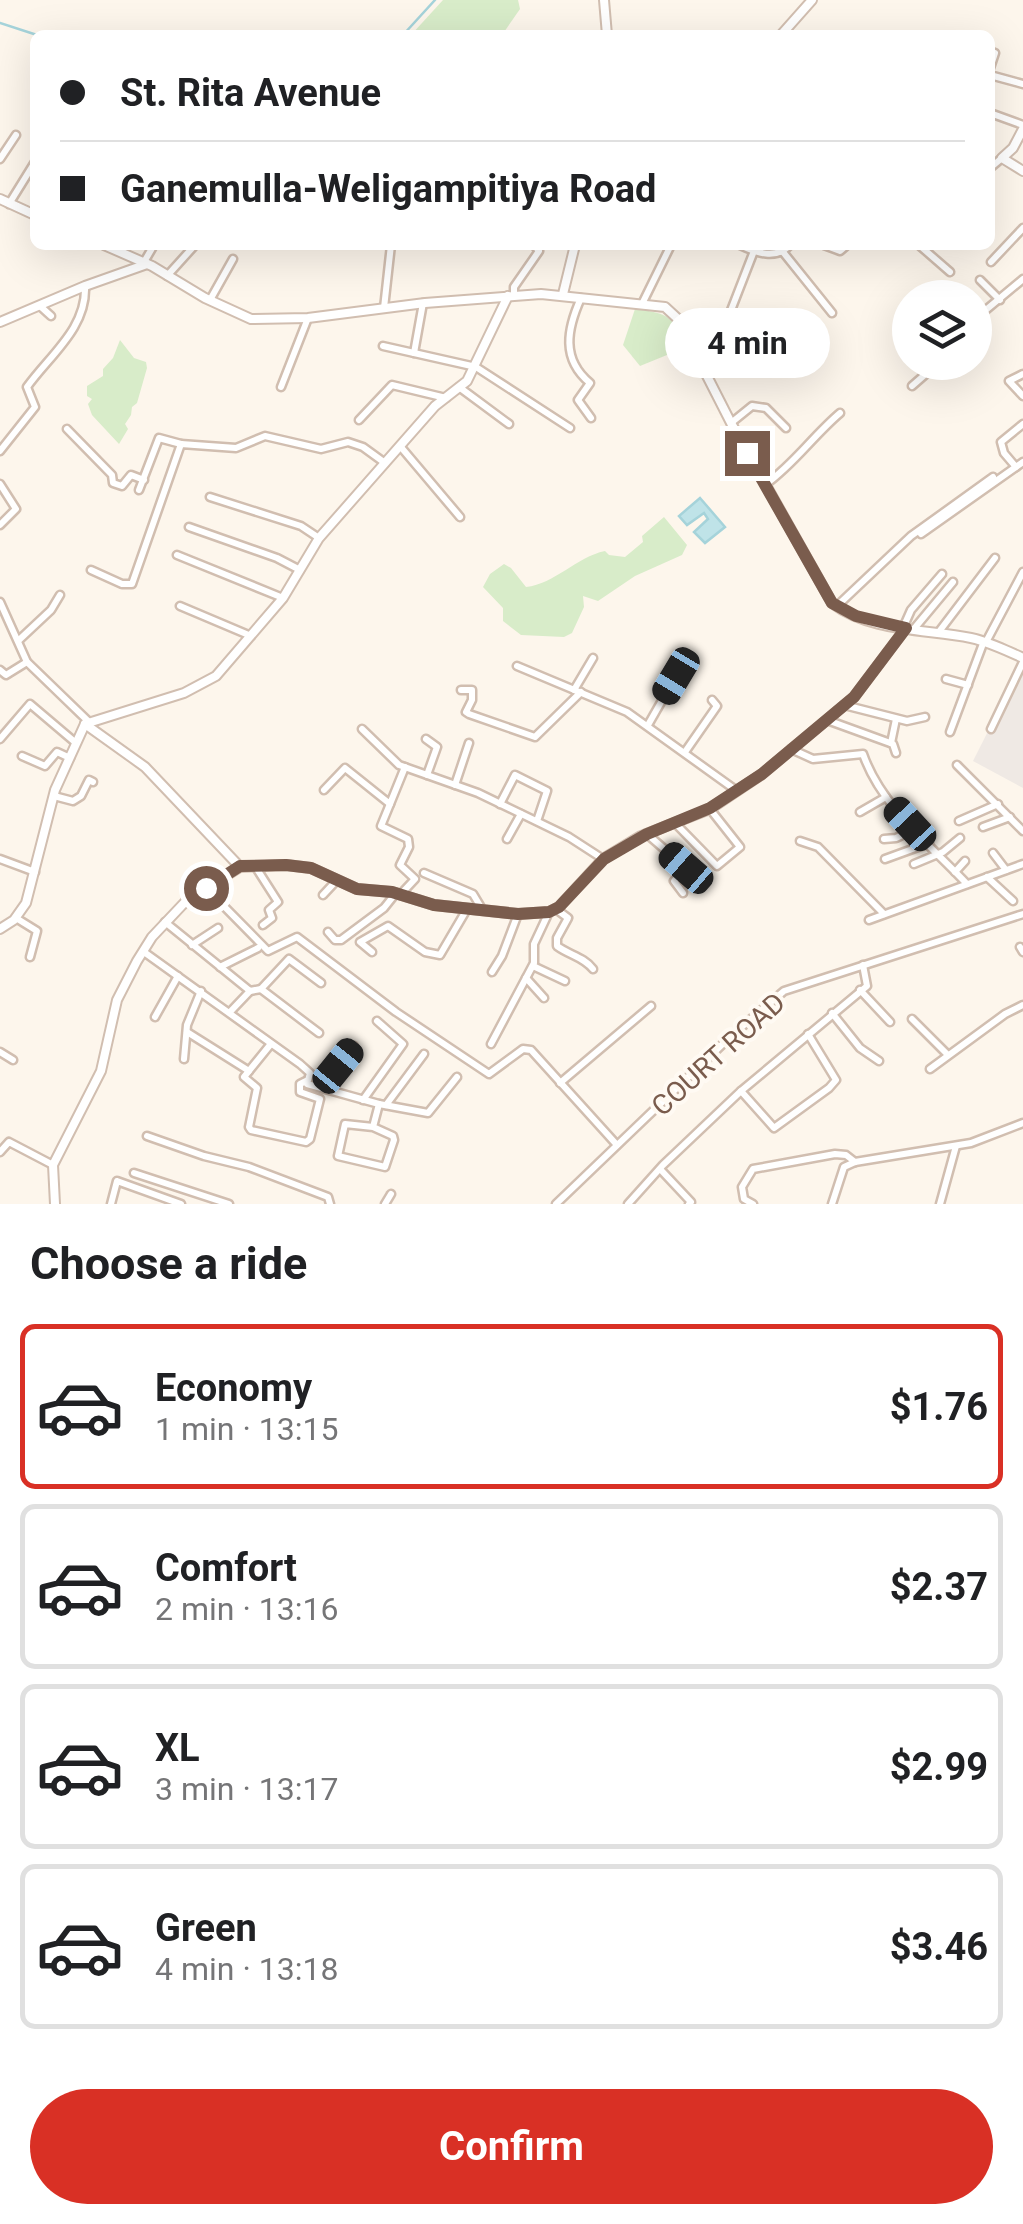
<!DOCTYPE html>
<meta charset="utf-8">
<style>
body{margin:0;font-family:Roboto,sans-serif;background:#f2f2f2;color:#202124;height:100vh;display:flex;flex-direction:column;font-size:38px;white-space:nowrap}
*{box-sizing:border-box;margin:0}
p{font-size:32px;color:#757577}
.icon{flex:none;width:55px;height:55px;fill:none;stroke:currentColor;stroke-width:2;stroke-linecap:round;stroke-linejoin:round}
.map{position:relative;height:1204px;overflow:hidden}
.panel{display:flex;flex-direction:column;background:#fff;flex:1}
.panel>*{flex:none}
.top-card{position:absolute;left:30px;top:30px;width:965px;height:220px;border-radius:15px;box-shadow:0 10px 40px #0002;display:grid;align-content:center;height:220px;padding:0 30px;background:#fff}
.tools{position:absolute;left:892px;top:280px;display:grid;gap:20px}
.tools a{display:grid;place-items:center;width:100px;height:100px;border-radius:50%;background:#fff;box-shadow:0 10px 40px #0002;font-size:50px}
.end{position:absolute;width:45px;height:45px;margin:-22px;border:12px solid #7a5c4d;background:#fff;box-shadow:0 0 0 5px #fff}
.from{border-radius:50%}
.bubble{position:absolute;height:70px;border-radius:35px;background:#fff;box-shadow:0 10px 40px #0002;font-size:32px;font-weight:700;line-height:70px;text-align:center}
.car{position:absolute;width:30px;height:60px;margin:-30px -15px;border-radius:12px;box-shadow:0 0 8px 2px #0007;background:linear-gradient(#222 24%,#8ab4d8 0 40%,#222 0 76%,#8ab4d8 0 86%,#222 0)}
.top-card b{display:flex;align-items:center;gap:35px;height:95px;font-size:38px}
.top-card b+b{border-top:2px solid #e0e0e0}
.top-card i{width:25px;height:25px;background:#202124}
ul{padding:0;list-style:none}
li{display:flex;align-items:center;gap:30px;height:165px;margin:0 20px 15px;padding:0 10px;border:5px solid #e0e0e0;border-radius:15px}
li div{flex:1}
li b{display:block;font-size:38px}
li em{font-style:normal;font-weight:700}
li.selected{border-color:#d93025}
li>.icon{width:90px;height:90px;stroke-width:1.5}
h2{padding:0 30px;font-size:45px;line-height:120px}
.button{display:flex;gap:20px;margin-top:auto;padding:20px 30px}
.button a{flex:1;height:115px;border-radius:60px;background:#d93025;color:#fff;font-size:40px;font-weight:700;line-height:115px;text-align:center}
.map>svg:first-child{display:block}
.industrial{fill:#efe9e4}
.green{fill:#d8ecc9}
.water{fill:#bfe3e8;stroke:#a5d3da;stroke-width:2.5}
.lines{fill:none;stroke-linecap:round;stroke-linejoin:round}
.stream{stroke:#a5d3da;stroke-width:2.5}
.minor-casing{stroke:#d1beb0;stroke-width:11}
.tertiary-casing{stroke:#d1beb0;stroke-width:12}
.minor{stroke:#fff;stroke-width:6}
.tertiary{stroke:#fff;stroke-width:8}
.route{stroke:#7a5c4d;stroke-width:12}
.labels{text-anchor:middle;stroke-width:8;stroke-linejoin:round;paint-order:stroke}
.street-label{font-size:28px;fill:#7a5c4d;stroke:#fffaf3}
</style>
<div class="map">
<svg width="1023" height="1204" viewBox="0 0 1023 1204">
<rect width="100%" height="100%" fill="#fdf6ec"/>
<polygon class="industrial" points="1020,668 1023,669 1023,788 973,761"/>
<g class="green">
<polygon points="443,0 518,0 520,9 502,35 411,35"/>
<path d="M635 309C669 313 672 317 689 346L640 366 623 345Z"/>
<polygon points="120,340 134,358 146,362 147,368 137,403 132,407 131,415 125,424 128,429 119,444 92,415 88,404 92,399 87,396 87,386 103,376 103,369 113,358"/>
<path d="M664 517 687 545 682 555 635 576 598 601 583 596 584 607 572 633 564 637 521 635 503 621V608L483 587 490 574 504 564 511 568 526 587C555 584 576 557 605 551L609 555 625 557 643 542 642 536Z"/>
</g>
<polygon class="water" points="700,498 725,527 705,543 694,532 708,519 704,513 687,525 679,516"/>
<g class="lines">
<g class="stream">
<polyline points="0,23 37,35"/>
<polyline points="403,35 435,0"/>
</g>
<defs>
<g id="minor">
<polyline points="990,51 995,53 990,68"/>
<polyline points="990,75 1023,84"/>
<polyline points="990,113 1023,125"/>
<polyline points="0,159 16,135"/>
<polyline points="990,168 1002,158"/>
<polyline points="9,204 35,162"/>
<path d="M740 245C757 253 776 260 790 245"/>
<polyline points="824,245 840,251 847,245"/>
<polyline points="919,245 950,272"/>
<polyline points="783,252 832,313"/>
<polyline points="144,262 154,245"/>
<polyline points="991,262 1023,228"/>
<polyline points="167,276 195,245"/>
<polyline points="980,280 1000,300"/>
<polyline points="514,295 514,287 539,251 534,245"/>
<path d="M581 298C567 329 561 359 590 383L578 400 591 418"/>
<polyline points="210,300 233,259"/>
<polyline points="642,304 671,245"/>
<polyline points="40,306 51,316"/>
<polyline points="384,308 391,245"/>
<polyline points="975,319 1023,279"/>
<polyline points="687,334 728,318 754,251"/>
<polyline points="383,346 476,367 570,428"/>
<polyline points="414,353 423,303"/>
<polyline points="1023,374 1009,381 1023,396"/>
<polyline points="912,386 936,365 934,362"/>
<polyline points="281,387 308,318"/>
<polyline points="459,387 509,424"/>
<polyline points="359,420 392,385 446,398"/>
<polyline points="731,423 752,406 766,408 786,428"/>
<polyline points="67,429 112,475 113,483 122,486 131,475 144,480"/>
<polyline points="400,446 460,517"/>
<path d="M0 451 35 407 27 387C50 355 87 328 85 286"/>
<polyline points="1016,467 1004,453 1001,442 1023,424"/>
<polyline points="0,484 16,509 0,525"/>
<path d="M766 484C794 464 813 436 840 413"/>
<polyline points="139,490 159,438 181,444"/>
<polyline points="210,497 301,526 319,538"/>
<polyline points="189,527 277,558 300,570"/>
<polyline points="921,534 1023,462"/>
<polyline points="177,555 283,598"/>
<polyline points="91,570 122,584 132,584 181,444 236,448 265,436 321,449 348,442 363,447 385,463"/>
<polyline points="0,602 27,662 89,722"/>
<polyline points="180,606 251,636"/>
<polyline points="837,606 911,536 993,477"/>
<polyline points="903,628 911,610 942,574"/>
<polyline points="913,630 953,582"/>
<polyline points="938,633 995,558"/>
<polyline points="19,640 51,610 60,595"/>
<polyline points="986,642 1023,572"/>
<polyline points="517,666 627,712 737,791"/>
<polyline points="0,670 6,675 27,662"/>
<polyline points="946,679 968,685"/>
<polyline points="461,690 472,690 472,700 466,712 469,714 535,737 581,692"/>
<polyline points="574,690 593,658"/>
<polyline points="844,705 907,721 925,717"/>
<polyline points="827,720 893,744 896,753"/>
<polyline points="648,725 676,676"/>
<polyline points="362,729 399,765 478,793 569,837 603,859"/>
<polyline points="991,729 1023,662"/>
<polyline points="950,732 984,641"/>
<polyline points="0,739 30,704 76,743"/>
<polyline points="426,739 437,747 427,775"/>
<polyline points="891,743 896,719"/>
<path d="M791 749 813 759 863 754C881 806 930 845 967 884"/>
<polyline points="685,752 717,706 712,700"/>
<polyline points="22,756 45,766 57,752 70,758"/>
<polyline points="957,765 1023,831"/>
<polyline points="455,785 469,743"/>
<polyline points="324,790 345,768 390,804 405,767"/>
<polyline points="54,796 73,801 81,796 89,780 93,782"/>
<polyline points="390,804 381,826 408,839 409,847 400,865 415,879 400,895"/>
<polyline points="500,804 515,775 547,791 537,821"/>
<polyline points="860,812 886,797"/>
<polyline points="959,821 998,804"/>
<polyline points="675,823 717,866 740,847 710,809"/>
<polyline points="983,827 1010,817"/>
<polyline points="647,834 701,881"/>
<polyline points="507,839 521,814"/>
<polyline points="884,839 896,838 915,829"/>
<polyline points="800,841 818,847 884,914"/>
<polyline points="993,853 1006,870"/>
<polyline points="0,859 35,872"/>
<polyline points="885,859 929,843"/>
<polyline points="914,864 943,852 960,838"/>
<polyline points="255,866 278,902 269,910 272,918 263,925"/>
<polyline points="955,872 965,861"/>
<polyline points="424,873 473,894 482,909"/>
<polyline points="987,877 1013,901"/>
<polyline points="206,888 268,951 297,937 396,1012 489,1074 523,1049 531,1050 617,1145"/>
<polyline points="683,893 674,881 686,868"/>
<polyline points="323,895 337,880"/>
<path d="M556 909 568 918 557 938V946C569 955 584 957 593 969"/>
<polyline points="16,918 37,931 30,957"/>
<polyline points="869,920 1023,864"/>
<polyline points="165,922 250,991 261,989 319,1033"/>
<polyline points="328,932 335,940 341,940 384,908 396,893"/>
<polyline points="192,945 218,928"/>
<polyline points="1020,947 1023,952"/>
<polyline points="144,952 300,1064 310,1073 307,1084 379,1104 373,1127 393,1136 394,1140 385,1167 338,1156 345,1124 373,1127"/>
<polyline points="372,952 360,942 388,926 425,952 440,955 467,909"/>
<polyline points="533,966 565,981"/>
<polyline points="220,967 258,948"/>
<polyline points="492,972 502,956 518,914"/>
<polyline points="526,978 544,998"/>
<polyline points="261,989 289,959 321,983"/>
<polyline points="860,990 890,1022"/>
<polyline points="230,1012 250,991"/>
<polyline points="832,1013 860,1048 879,1061"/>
<polyline points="155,1017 178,976"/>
<polyline points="912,1019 948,1055"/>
<polyline points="187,1032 249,1071"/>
<polyline points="491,1044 534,963 534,944 549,912"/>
<polyline points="270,1045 244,1077 257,1088 249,1127 251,1130 306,1142 310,1139 320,1099 300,1092 300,1084 306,1081"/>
<polyline points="0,1052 13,1060"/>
<polyline points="184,1059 187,1025 201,991"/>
<polyline points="930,1069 1005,1014 1023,1005"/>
<polyline points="560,1083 651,1006"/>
<polyline points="322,1086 354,1046"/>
<polyline points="741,1091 867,986 863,965"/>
<polyline points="363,1100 403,1044 377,1021"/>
<polyline points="379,1104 428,1113 457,1077"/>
<polyline points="386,1105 424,1054"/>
<polyline points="147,1136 204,1156 249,1167 328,1197 330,1204"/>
<polyline points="0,1152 9,1142 53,1165"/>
<polyline points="855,1162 971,1143 1023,1123"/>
<polyline points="660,1169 691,1202 689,1204"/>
<polyline points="134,1173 229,1204"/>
<polyline points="111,1204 117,1181 181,1204"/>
<polyline points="385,1204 391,1194"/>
<polyline points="556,1204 731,1036 784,991 1023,914"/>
<polyline points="628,1204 663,1165 741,1091 774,1128 829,1088 836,1080 808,1034"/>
<polyline points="753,1204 744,1199 742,1187 753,1169 835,1154 846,1155 855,1162"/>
<polyline points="832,1204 844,1167 855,1162"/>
<polyline points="940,1204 956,1146"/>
</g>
<g id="tertiary">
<polyline points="604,0 607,35"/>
<polyline points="781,35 812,0"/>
<polyline points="1023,129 1013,148 1002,158 1023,171"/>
<polyline points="0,199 35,215"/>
<path d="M104 245 152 266 205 298 251 319 308 318 425 303 541 294 665 307 678 319 731 423 832 603C870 632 926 629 971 638 989 642 1006 650 1023 658"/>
<polyline points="563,294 575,245"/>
<polyline points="0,322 85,286 147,264"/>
<polyline points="85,724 184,693 216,676 283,598 319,538 435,406 467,381 508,296"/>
<polyline points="85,724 145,767 240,867"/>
<polyline points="0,929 14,920 26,903 55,790 85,724"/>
<polyline points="55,1204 53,1165 101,1071 117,1000 137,961 152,937 187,900 240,867 286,865 311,868 357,889 392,892 434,905 518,914 549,912 559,907 603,859 641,836 710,809 762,774 854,697 906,628"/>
</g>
</defs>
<use href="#minor" class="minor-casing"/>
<use href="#tertiary" class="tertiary-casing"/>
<use href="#minor" class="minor"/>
<use href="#tertiary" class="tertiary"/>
</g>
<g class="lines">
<polyline class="route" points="206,888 240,866 286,865 311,868 357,889 392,892 434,905 518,914 549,912 559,907 604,859 647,834 710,808 762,774 854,697 906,628 856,616 832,603 747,453"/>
</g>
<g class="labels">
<g class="street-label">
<text transform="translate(718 1054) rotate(-42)" y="10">COURT ROAD</text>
</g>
</g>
</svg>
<div class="tools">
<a><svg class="icon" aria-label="layers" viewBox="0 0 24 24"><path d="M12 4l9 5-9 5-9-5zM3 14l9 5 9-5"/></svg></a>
</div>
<i class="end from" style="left:206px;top:888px"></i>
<i class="end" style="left:747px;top:453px"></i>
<div class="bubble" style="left:665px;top:308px;width:165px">4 min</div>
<i class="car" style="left:676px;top:676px;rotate:211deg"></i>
<i class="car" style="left:910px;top:824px;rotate:317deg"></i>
<i class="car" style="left:686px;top:868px;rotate:311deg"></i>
<i class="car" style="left:338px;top:1066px;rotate:39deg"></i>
<div class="top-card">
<b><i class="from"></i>St. Rita Avenue</b>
<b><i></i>Ganemulla-Weligampitiya Road</b>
</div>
</div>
<section class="panel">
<h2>Choose a ride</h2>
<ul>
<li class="selected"><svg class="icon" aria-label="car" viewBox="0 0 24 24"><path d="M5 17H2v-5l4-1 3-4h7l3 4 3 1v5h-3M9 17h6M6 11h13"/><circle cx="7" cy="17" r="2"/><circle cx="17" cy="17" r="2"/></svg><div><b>Economy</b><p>1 min · 13:15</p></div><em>$1.76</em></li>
<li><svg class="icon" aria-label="car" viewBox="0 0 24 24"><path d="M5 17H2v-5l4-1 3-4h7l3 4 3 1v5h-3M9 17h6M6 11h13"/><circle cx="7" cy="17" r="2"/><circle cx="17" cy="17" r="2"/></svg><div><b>Comfort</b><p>2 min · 13:16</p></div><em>$2.37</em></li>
<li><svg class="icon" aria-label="car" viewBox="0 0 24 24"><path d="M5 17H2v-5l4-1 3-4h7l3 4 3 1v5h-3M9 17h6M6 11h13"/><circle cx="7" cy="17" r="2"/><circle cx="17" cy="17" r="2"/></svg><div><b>XL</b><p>3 min · 13:17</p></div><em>$2.99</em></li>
<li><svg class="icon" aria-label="car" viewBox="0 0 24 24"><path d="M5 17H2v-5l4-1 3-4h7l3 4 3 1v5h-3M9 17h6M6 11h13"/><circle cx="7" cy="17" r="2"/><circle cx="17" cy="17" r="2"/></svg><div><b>Green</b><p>4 min · 13:18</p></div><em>$3.46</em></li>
</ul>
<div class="button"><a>Confirm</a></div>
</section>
